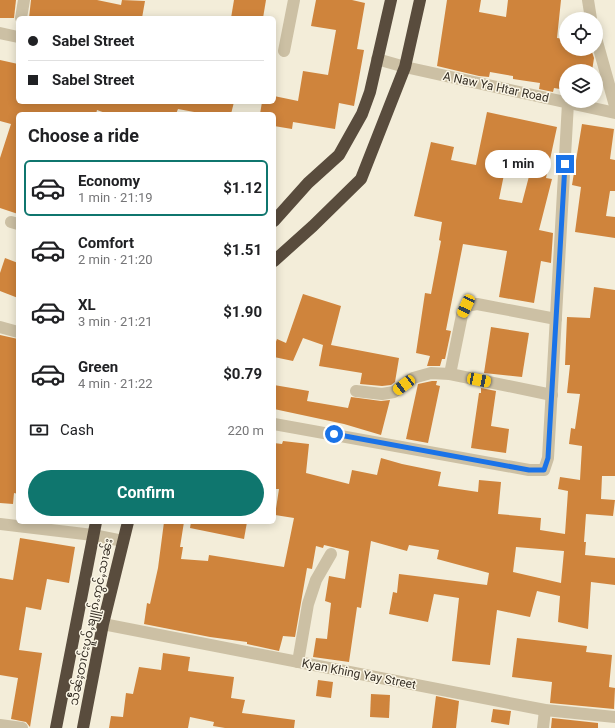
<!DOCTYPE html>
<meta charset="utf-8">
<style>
body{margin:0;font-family:Roboto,"Noto Sans Myanmar",sans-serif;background:#f6f6f6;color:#202124;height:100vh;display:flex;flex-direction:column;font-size:15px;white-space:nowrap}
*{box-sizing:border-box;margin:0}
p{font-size:13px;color:#757577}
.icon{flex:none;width:22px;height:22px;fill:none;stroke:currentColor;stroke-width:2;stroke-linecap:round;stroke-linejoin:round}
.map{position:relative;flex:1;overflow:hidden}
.details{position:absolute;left:16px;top:112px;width:260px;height:412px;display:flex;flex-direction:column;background:#fff;border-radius:6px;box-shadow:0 2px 10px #0003}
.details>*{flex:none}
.top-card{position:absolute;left:16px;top:16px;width:260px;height:88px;border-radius:6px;box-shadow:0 2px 10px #0003;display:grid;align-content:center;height:88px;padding:0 12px;background:#fff}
.buttons{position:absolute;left:559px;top:12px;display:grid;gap:8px}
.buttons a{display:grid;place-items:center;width:44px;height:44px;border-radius:50%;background:#fff;box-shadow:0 2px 10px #0003;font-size:20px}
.end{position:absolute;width:18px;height:18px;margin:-9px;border:5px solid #1a73e8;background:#fff;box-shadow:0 0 0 2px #fff}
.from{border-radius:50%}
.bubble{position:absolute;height:28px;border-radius:14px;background:#fff;box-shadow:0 2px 10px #0003;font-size:13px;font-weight:700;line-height:28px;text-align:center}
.car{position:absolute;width:12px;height:24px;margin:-12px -6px;border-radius:5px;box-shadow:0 0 3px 1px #0007;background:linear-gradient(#f5c518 24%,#345 0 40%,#f5c518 0 76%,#345 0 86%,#f5c518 0)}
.top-card b{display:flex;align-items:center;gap:14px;height:38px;font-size:15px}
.top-card b+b{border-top:1px solid #e0e0e0}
.top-card i{width:10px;height:10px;background:#202124}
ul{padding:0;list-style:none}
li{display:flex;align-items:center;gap:12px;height:56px;margin:0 8px 6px;padding:0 4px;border:2px solid transparent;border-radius:6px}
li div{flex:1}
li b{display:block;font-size:15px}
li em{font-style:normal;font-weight:700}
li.current{border-color:#0f766e}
li>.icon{width:36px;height:36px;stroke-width:1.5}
h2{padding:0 12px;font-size:18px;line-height:48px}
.pay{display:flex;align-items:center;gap:10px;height:44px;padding:0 12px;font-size:15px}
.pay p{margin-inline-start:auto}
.button{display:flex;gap:8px;margin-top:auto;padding:8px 12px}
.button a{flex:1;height:46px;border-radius:24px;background:#0f766e;color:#fff;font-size:16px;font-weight:700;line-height:46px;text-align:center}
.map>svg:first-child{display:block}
.building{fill:#cf843c;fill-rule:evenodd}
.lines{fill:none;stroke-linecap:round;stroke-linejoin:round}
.minor{stroke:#ccc0a4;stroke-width:12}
.highway{stroke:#594c3d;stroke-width:12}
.route{stroke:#1a73e8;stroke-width:5}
.labels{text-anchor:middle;stroke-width:3;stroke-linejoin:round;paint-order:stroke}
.street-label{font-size:12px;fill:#373026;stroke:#fbf6e6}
</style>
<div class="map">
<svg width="615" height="728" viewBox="0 0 615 728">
<rect width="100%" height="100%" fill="#f3edd9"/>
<g class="building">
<polygon points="0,0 16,0 14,18 0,18"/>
<polygon points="31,0 97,0 121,5 122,0 145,1 142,18 29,18"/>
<polygon points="234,0 266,0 263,18 231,18"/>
<polygon points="316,0 352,0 365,3 357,49 364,50 354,106 339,103 335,129 293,122 292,129 274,126 274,114 260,114 262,102 274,102 274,96 298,101 303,71 328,75 336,30 311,26"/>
<polygon points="447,0 481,0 479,12 506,17 508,0 561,0 557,38 566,39 566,49 591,49 594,58 592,71 566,71 566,90 554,88 553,92 539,89 540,83 513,79 513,76 490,72 489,77 479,76 437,66"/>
<polygon points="0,60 18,64 18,102 234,102 231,114 205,114 178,109 176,114 108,114 97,110 96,114 18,114 18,214 0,208 0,158 11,124 0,121"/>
<path d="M487 112 557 127 546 178 552 179 539 230 553 233 551 263 541 261 534 303 499 297 507 251 463 244 446 330 451 331 445 359H442L440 366H427L430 356 416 353 425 293 431 294 441 241 439 240 442 222 414 216 431 142 454 147 451 160 476 165ZM508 155 533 161 522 203 499 199Z"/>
<polygon points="582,124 614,129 610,159 615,160 615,191 610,191 606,216 615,217 615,238 575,232 581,187 572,185"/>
<polygon points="5,258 18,263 18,298 0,291 0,273"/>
<path d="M594 287 615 290V476H602L601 499 615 500 613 516 586 514 584 542H586L585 555 615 558V585L591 582 588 629 558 622 560 596 537 591 530 617 497 610 490 665 452 661 459 598 434 594 428 622 389 614 393 592 397 593 399 574 487 585 489 573 437 559 439 550 409 545 407 551 371 541 361 608 357 607 349 662 313 657 316 638 327 639 331 603 325 601 329 576 345 579 349 551 324 545 323 548 316 546 312 569 307 568 295 637 283 636 279 651 247 644V642L210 637 144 624 147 603 150 604 158 568 164 522H184L180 547H183L181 559 208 561 209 555 284 567 294 518 275 515 279 489H274V443L282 444 283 441 309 444 306 473 349 484 352 470 377 475 381 458 402 464 441 472 438 486 478 492 479 480 501 482 498 514 541 518 540 530 565 534 568 491 558 489 560 477 580 480 582 446 569 444 571 428 575 429 580 394 567 393 570 365H565L567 317 590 318ZM516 547 564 551 561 583 513 572Z"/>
<polygon points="303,294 341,306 331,345 399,358 395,382 391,385 382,386 360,384 362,373 319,366 323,345 303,338 293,361 274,357 274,347 277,339 286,343"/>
<polygon points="491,327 529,333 522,377 484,373"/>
<polygon points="0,335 18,339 18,494 14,493 13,504 0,503"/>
<polygon points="432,381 437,381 436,385 440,386 428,443 406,439 418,384"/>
<polygon points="274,385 309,391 307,401 348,408 351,397 381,401 390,400 381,435 344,424 274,409"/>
<polygon points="481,388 496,391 491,426 509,429 506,453 471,448 479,393 481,393"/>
<polygon points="191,522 247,522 244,539 190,528"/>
<polygon points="20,538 75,547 69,583 47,579 41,610 26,607 19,650 42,653 30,727 26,722 11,719 18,678 0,675 0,578 13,580"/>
<polygon points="517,638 587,646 586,652 612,655 609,687 615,688 614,709 550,703 552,682 512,677"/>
<polygon points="163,653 190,657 188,671 234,677 231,698 245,700 242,713 295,720 294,728 225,728 213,726 214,722 190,717 188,728 109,728 111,716 123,717 126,693 133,694 139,667 161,670"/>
<polygon points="318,680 333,682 331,698 316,696"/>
<polygon points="371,694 390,695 389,718 370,717"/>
<polygon points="436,696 459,701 456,728 432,728"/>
<polygon points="493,709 511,711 509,725 491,722"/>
<polygon points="552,718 598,723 598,728 551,728"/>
</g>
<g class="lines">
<g class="minor">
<polyline points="588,0 591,19"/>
<polyline points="21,18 24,0"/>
<polyline points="0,33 18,37"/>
<polyline points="596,38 615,106"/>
<polyline points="284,51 294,0"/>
<polyline points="377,59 405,67 615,113"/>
<polyline points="11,222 18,224"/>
<polyline points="0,327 18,332"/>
<polyline points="450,374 462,315 466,306 477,304 556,319"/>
<polyline points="356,391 382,394 394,392 413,378 431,373 450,374 552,395"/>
<polyline points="274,424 529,470 544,470 548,458 568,103"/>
<polyline points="0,524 93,535 123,541"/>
<polyline points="103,624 545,710 615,717"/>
<polyline points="298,662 308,604 316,580 331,554"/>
<polyline points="0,725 22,728"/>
<polyline points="543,728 545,710"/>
</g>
<g class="highway">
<polyline points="274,221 308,183 339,155 362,114 370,92 391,0"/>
<polyline points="274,261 313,226 361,179 405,67 420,0"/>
<polyline points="56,728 96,522"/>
<polyline points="83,728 103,624 128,522"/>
</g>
</g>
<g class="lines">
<polyline class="route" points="334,434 529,470 544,470 548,458 565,164"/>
</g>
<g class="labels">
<g class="street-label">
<text transform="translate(496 87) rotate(12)" y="4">A Naw Ya Htar Road</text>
<text transform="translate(91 622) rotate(-78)" y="4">သဵႅၼ်ႈတၢင်းပူဝ်ႇၶျူၵ်ႉဢွင်ႇသၢၼ်း</text>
<text transform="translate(359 674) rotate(11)" y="4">Kyan Khing Yay Street</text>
</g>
</g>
</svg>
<div class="buttons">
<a><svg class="icon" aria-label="locate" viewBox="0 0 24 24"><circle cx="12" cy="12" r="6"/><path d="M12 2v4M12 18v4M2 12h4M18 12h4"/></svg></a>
<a><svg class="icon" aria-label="layers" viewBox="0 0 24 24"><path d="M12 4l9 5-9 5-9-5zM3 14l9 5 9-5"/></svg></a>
</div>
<i class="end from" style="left:334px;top:434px"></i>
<i class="end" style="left:565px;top:164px"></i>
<div class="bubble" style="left:485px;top:150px;width:66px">1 min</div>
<i class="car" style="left:466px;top:306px;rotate:205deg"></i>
<i class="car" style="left:479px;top:380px;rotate:101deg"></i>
<i class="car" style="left:404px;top:385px;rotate:233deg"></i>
<div class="top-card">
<b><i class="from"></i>Sabel Street</b>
<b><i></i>Sabel Street</b>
</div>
<section class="details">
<h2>Choose a ride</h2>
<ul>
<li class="current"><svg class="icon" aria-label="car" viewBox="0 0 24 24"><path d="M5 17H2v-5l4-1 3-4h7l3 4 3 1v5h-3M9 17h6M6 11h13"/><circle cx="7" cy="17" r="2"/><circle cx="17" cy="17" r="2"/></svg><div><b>Economy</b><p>1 min · 21:19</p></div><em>$1.12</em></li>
<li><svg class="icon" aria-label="car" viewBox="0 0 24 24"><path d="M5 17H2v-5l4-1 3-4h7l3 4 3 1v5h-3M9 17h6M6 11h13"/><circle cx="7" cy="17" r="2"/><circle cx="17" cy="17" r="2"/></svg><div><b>Comfort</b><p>2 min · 21:20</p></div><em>$1.51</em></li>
<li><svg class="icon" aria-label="car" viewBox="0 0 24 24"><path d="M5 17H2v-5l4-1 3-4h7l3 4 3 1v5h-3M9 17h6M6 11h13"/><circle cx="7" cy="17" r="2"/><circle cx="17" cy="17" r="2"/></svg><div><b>XL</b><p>3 min · 21:21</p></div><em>$1.90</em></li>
<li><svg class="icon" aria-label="car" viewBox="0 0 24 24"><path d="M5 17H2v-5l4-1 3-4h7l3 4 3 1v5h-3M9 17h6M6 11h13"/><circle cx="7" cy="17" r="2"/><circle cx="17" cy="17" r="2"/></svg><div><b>Green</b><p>4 min · 21:22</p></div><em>$0.79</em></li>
</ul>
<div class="pay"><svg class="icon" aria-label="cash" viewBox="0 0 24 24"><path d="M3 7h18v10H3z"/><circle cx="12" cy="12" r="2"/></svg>Cash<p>220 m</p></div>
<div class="button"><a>Confirm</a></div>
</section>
</div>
